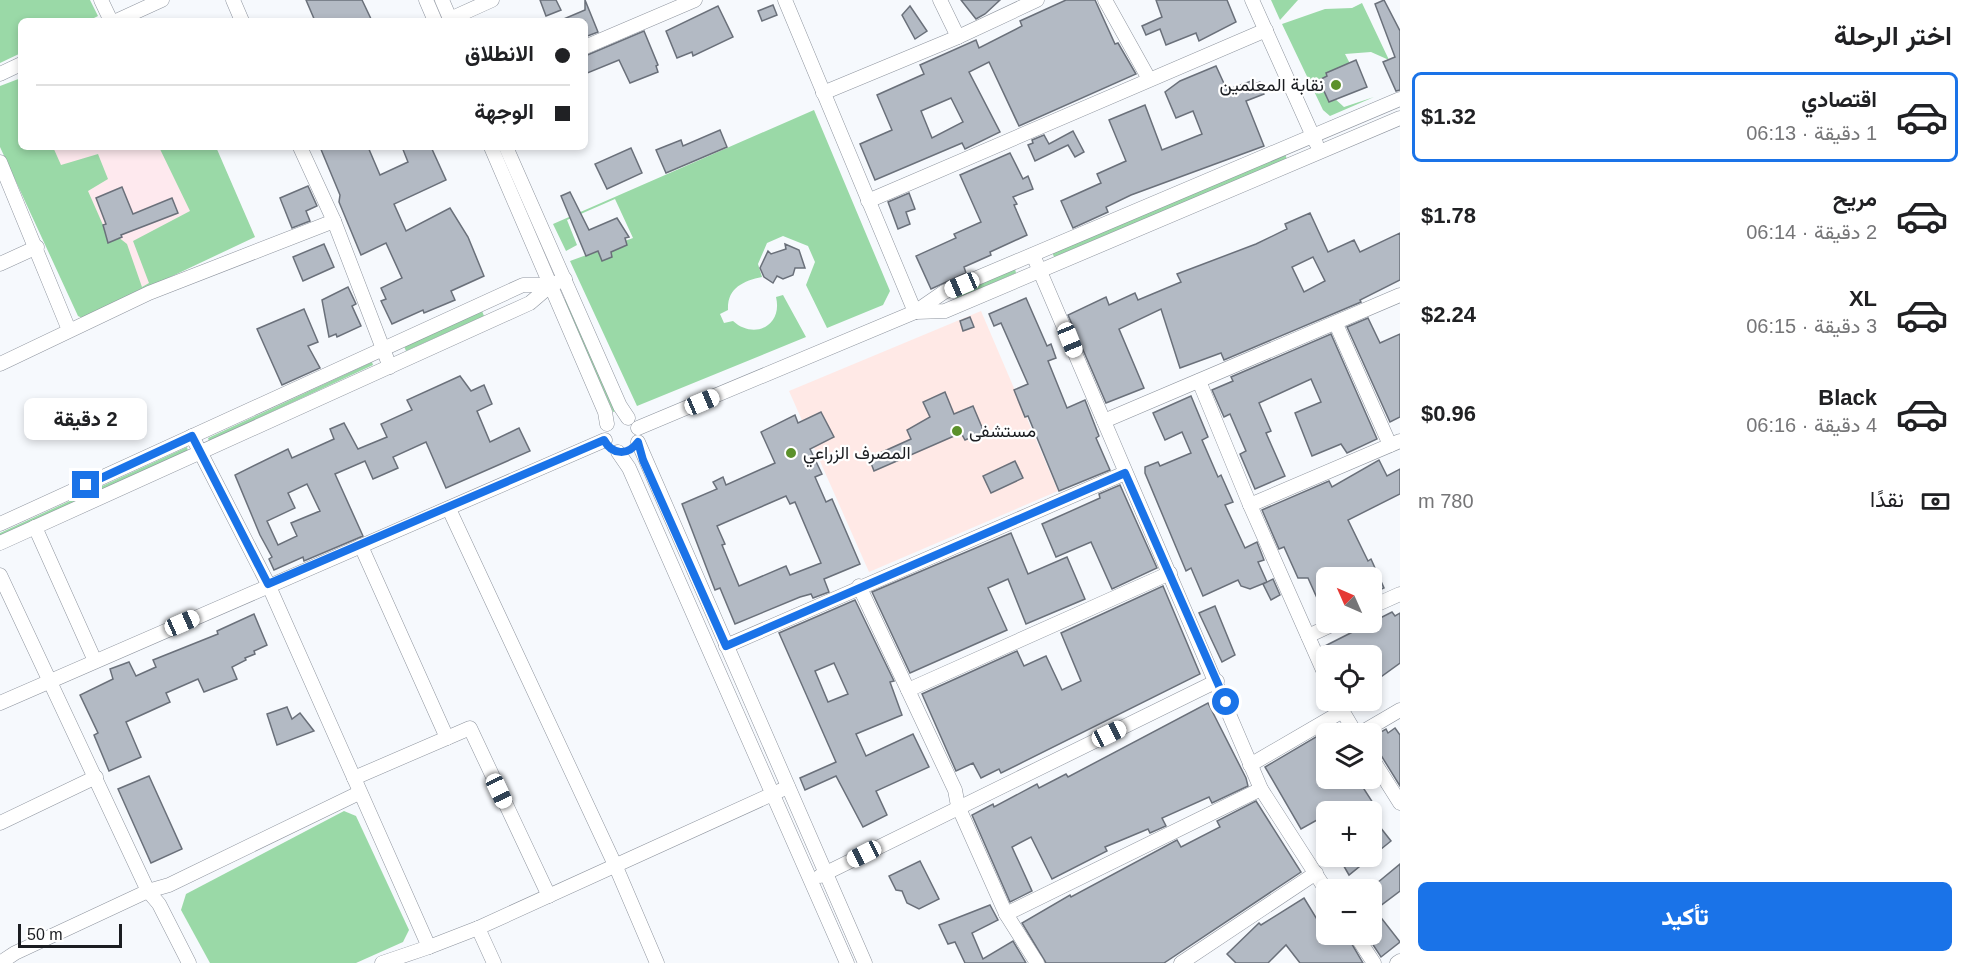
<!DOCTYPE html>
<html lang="ar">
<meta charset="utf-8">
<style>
body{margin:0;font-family:Arial,Vazirmatn,sans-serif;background:#f2f2f2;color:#202124;direction:rtl;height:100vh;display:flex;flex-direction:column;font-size:22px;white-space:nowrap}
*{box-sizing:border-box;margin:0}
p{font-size:20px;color:#757577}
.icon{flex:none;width:33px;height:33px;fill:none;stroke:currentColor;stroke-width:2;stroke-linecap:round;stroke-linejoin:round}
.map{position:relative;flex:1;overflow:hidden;direction:ltr}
.details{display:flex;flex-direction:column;background:#fff;width:570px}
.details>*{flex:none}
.guide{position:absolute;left:18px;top:18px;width:570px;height:132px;border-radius:9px;box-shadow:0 3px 9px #0003;direction:rtl;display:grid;align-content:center;height:132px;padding:0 18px;background:#fff}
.needle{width:39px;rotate:315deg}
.buttons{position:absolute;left:1316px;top:567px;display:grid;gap:12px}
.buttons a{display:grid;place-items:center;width:66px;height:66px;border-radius:9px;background:#fff;box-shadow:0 3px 9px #0003;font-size:30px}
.scale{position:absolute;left:18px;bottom:15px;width:104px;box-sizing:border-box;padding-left:6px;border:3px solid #1b1d21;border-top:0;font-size:16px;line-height:21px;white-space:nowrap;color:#1b1d21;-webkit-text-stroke:4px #fff;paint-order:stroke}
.end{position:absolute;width:27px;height:27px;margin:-14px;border:8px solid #1a73e8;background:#fff;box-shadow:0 0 0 3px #fff}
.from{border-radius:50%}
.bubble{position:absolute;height:42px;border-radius:9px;background:#fff;box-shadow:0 3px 9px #0003;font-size:20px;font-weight:800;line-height:42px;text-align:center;direction:rtl}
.car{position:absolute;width:18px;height:36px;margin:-18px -9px;border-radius:8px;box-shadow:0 0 4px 2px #0007;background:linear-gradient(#fff 24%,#345 0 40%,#fff 0 76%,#345 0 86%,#fff 0)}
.guide b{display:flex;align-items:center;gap:21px;height:57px;font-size:22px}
.guide b+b{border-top:2px solid #e0e0e0}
.guide i{width:15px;height:15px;background:#202124}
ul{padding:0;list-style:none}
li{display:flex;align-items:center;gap:18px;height:90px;margin:0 12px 9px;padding:0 6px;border:3px solid transparent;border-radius:9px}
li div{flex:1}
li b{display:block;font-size:22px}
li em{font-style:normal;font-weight:800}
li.active{border-color:#1a73e8}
li>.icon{width:54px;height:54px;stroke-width:1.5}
h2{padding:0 18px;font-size:27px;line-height:72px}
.pay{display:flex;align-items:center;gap:15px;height:66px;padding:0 18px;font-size:22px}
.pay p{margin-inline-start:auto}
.action{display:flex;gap:12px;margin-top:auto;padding:12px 18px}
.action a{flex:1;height:69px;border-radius:9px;background:#1a73e8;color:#fff;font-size:24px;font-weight:800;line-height:69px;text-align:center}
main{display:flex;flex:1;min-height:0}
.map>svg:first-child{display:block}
.education{fill:#fee9ee}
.medical{fill:#ffe9e6}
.green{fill:#9ad9a7}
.building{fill:#b3bac4;stroke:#6a707a;stroke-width:1.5;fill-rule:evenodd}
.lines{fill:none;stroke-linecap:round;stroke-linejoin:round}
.minor-casing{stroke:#8e949e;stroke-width:15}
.minor{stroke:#fff;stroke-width:14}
.route{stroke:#1a73e8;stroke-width:8}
.poi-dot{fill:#5c912b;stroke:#fff;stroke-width:2}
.labels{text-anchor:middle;stroke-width:4.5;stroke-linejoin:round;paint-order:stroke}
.poi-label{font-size:18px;fill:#1b1d21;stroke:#fff;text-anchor:start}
</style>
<main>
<section class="details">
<h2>اختر الرحلة</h2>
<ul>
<li class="active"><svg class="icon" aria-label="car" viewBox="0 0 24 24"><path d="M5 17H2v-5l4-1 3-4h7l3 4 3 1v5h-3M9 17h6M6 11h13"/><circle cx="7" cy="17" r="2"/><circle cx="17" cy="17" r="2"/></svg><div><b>اقتصادي</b><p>1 دقيقة · 06:13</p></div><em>$1.32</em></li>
<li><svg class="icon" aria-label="car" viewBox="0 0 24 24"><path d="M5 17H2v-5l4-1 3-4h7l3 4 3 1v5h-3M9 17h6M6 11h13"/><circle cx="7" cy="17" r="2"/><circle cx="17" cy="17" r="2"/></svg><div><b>مريح</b><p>2 دقيقة · 06:14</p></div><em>$1.78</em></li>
<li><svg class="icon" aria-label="car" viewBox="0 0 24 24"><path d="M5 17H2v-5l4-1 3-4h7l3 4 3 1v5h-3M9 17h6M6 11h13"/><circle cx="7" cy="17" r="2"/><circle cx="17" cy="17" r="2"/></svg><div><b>XL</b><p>3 دقيقة · 06:15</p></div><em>$2.24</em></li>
<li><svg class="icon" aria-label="car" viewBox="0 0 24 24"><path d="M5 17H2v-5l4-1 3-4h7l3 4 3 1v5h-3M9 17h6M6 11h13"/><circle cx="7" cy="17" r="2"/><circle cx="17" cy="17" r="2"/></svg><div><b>Black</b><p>4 دقيقة · 06:16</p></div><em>$0.96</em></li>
</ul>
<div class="pay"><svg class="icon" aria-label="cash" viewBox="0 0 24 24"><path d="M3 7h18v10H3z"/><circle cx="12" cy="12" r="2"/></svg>نقدًا<p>780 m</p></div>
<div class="action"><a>تأكيد</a></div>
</section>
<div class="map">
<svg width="1400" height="963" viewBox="0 0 1400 963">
<rect width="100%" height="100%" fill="#f6f9fd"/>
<polygon class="education" points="0,94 21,147 215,147 255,237 80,315"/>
<polygon class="medical" points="981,311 1058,491 869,572 789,391"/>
<g class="green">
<polygon points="0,0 90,0 98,16 88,21 21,21 21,53 0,63"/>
<polygon points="1271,0 1298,0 1280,20"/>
<polygon points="1362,3 1389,60 1371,52 1345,54 1361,85 1333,97 1344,107 1374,97 1330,116 1323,110 1282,24 1325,9 1352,8"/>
<polygon points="21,78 21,147 53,147 61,165 98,154 108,179 88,191 103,225 127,244 142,287 149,283 133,241 190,211 159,147 216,147 255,237 90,315 82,318 78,316 0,147 0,86"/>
<path d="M814 110 890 291 883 305 827 328 806 285 815 262 808 246 783 236 767 243 758 264 762 277C743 281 727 288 728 310L720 314 724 323 733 321C754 340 783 326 776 297L783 295 806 337 637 406 570 261 633 238 615 199 567 220 577 245 566 251 553 224Z"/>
<polygon points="1285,154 1287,159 1054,257 1052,252"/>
<polygon points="1015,269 1016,273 956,299 954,295"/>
<polygon points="567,298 616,411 613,412 564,300"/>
<polygon points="482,311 484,316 406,351 404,346"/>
<polygon points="372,362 373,365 209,441 208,438"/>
<polygon points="187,447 188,451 0,537 0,533"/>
<polygon points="344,811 356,816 409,930 403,942 356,963 210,963 181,910 186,894"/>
</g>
<g class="building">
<polygon points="306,0 362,0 372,21 315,21"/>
<polygon points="540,0 556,0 561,10 546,16"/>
<polygon points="585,0 598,32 585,37 585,21 559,21 585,10"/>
<polygon points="961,0 1000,0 985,14 976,19"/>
<path d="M1066 0H1095L1115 44 1118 43 1136 74 1019 126 989 62 969 72 1000 132 965 149 962 143 875 180 860 144 892 130 877 95 924 74 920 65 976 40 979 48 1022 26 1020 21ZM951 98 963 122 932 138 921 111Z"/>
<polygon points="1156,0 1227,0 1236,22 1199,41 1196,33 1166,45 1160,29 1146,35 1142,26 1162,17"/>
<polygon points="1384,0 1400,31 1400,90 1396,91 1383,62 1395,57 1375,4"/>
<polygon points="773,5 777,15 762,21 758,11"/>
<polygon points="718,6 733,37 693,56 692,52 677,58 666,31"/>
<polygon points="910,6 927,31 915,39 902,15"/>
<polygon points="644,31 658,65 656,66 658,72 630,83 619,60 585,74 585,56"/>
<polygon points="1356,60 1367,87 1329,102 1319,80 1327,76 1326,73"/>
<polygon points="1216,66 1227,90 1254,80 1255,84 1260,82 1264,94 1246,101 1264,146 1131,195 1106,207 1108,212 1073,228 1061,201 1101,183 1097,174 1126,161 1109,120 1145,105 1162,150 1202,134 1193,111 1176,118 1165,92 1180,81"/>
<polygon points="720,130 727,147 666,173 656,150 681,140 683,146"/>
<polygon points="1073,131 1084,152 1075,157 1068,145 1035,161 1028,145 1033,143 1032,140 1044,135 1049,144"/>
<polygon points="320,147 368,147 380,175 408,162 402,147 431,147 446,180 394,204 406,231 450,208 468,237 484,276 451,291 455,300 424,313 423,310 392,324 381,301 386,299 381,288 402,278 386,243 361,255 339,202 340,195"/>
<polygon points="631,148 642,173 607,189 595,164"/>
<polygon points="1010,153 1023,179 1028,176 1033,189 1013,197 1017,204 1014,205 1027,235 990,252 991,255 964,267 966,273 931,289 916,256 956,238 954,234 981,222 960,175"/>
<polygon points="308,186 317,206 306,211 310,221 292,228 280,198"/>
<polygon points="122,187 133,214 172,198 178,213 121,235 122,237 108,243 103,225 106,224 96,198"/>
<polygon points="570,192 589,230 617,218 629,237 625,238 627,245 611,252 612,257 602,261 598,251 586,256 561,196"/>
<polygon points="909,193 915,209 906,212 910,224 898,229 888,202"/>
<path d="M1310 213 1328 252 1354 240 1360 252 1400 233V280L1360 300 1361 302 1224 360 1221 353 1180 368 1161 309 1119 329 1144 388 1106 403 1068 315 1106 297 1109 305 1135 293 1138 300 1181 282 1177 274 1256 244 1287 229 1285 224ZM1313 257 1325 281 1304 292 1292 267Z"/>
<polygon points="324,244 334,267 303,281 293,257"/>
<polygon points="785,244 799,250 805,268 795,268 793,275 783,279 777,276 773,283 764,277 760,268 768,251 771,254 786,249"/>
<polygon points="348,287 356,304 352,306 361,326 337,337 336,334 329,337 322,300"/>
<polygon points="1026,298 1047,346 1051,344 1056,358 1048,361 1067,408 1085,400 1099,436 1096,438 1110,470 1059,491 1028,416 1025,417 1014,390 1028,384 1001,323 994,326 989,314"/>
<polygon points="304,309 318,342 308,346 320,368 282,385 257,329"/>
<polygon points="970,317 974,327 963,331 960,321"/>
<polygon points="1368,318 1380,343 1400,334 1400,417 1390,422 1347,327"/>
<polygon points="1331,334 1377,439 1347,453 1341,444 1312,456 1295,413 1321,402 1311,379 1259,403 1271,431 1266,433 1285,476 1255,489 1240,454 1246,451 1230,414 1224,417 1212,390 1233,381 1231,377"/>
<path d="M460 376 471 391 484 385 492 404 477 411 490 442 519 428 530 451 446 488 426 442 393 457 398 468 373 479 365 461 335 474 363 536 304 561 303 557 274 570 269 559 272 557 260 535 235 475 288 449 292 458 334 439 330 429 344 423 358 449 387 437 381 424 412 410 407 400ZM307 484 320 511 291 523 297 536 278 545 267 521 295 508 288 493Z"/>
<polygon points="945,392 954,414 973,406 984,432 965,440 961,433 874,471 869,458 911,439 907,430 930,417 923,402"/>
<polygon points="1191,396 1208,437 1202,440 1218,477 1221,475 1233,502 1225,505 1245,548 1257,542 1264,560 1258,562 1267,582 1250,589 1241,586 1238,580 1203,596 1191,568 1186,571 1145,473 1145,467 1158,462 1160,466 1191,453 1182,432 1165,440 1153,413"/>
<path d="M821 412 834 437 810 449 822 474 815 477 826 502 832 499 860 564 824 579 829 592 813 598 811 594 800 597 735 624 720 588 715 590 682 504 717 489 713 482 723 477 726 485 775 463 761 432 795 415 798 423ZM786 496 790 504 795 502 821 563 790 575 786 566 739 586 722 545 725 544 717 526Z"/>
<polygon points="1379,460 1387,476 1400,469 1400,494 1348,520 1368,561 1371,559 1384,588 1371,594 1371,578 1326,578 1326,618 1308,578 1298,578 1284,547 1279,549 1262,510 1329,481 1332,487"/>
<polygon points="1015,461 1023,478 991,493 983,476"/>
<polygon points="1120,485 1157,568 1112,589 1091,542 1056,557 1042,524 1100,498 1099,494"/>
<polygon points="1011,533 1028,574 1067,557 1085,599 1026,624 1008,579 988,588 1007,630 910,673 872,592"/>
<polygon points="1273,579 1280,595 1271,600 1263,584"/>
<polygon points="1163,586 1200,674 1001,773 999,769 981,778 973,763 956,771 922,694 1017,651 1024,666 1046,656 1062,690 1081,681 1061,633"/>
<path d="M855 600 894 681 890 682 902 715 856 734 866 756 913 734 929 767 876 791 887 815 863 827 836 776 805 790 800 778 836 762 779 633ZM834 663 848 694 828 702 815 671Z"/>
<polygon points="1215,606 1235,655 1222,662 1199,613"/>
<polygon points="1392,612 1395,616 1400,613 1400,663 1371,684 1371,656 1326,656 1323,647"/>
<polygon points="254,614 267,645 254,651 255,654 245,658 246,660 232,667 237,679 204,692 198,679 166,693 170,702 126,722 141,757 109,771 94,735 98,733 80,695 113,679 110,669 129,662 136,676 156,667 153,660 218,634 217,631"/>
<polygon points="1208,703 1246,778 1248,786 1212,803 1209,797 1162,818 1166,826 1150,833 1148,829 1105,847 1107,851 1052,879 1031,837 1012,847 1032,891 1010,902 972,815 993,804 994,807 1037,784 1039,788 1066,774 1068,777"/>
<polygon points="287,707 292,719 300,713 314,731 277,745 267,714"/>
<polygon points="1395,728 1400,735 1400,786 1379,752 1371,746 1378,742 1374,736 1386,729 1388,733"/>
<polygon points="1326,731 1326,778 1374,778 1362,786 1375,806 1367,812 1326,812 1326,815 1301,829 1265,767"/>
<polygon points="149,776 182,849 151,863 118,789"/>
<polygon points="1256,801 1301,872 1164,963 1046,963 1022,923 1070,895 1071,897 1177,840 1181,847 1220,827 1217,821"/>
<polygon points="1380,827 1391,841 1349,875 1338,856 1371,856 1371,834"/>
<polygon points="920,861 939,899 919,909 907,903 902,891 896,890 889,876"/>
<polygon points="1400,864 1400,891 1375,910 1400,942 1381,957 1366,934 1371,934 1371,888"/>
<polygon points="1304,898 1321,926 1326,922 1326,934 1346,934 1363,963 1300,963 1286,945 1268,963 1236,963 1227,954 1259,923 1261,925"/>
<polygon points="990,905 998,920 972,933 983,959 1013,941 1026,963 965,963 955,942 948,944 939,925"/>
</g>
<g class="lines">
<defs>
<g id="minor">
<polyline points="101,0 111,21"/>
<polyline points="233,0 242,21"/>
<polyline points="426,0 435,21"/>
<polyline points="442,0 451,21"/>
<polyline points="785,0 915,312"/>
<polyline points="940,0 958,37"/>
<polyline points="1105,0 1149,79"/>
<polyline points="1252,0 1316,143"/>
<polyline points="450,19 492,0"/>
<polyline points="116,21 162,0"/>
<polyline points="585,47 695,0"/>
<polyline points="0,74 21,64"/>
<polyline points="823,93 958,37 1037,0"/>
<polyline points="300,147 334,221 390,367"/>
<polyline points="491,147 605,412 607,424"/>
<polyline points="506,147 620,406 628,418"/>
<polyline points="0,162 69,330"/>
<polyline points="868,201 1266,30"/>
<polyline points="1033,255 1261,789 1326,890"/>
<polyline points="0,264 37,247"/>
<polyline points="916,312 945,311 1400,118"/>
<polyline points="1336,324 1390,445"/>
<polyline points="0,364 149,293 334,221"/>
<polyline points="1199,381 1250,505 1326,677"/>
<polyline points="1104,421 1400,295"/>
<polyline points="638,428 915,312 944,292 1400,99"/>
<polyline points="192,436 268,584 429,947 478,928 788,787"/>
<polyline points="638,442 865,963"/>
<polyline points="618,452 629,468 847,963"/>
<polyline points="1250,505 1400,441"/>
<polyline points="449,509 616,867 657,963"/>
<polyline points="0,524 523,285 551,285"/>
<polyline points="35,527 95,661"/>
<polyline points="0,543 530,303 551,285 565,279"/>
<polyline points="361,546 447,738"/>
<polyline points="0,575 148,891 159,904 189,963"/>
<polyline points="859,586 955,790 958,806 1006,914 1037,963"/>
<polyline points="1371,607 1400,594"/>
<polyline points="1308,636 1338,622"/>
<polyline points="726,646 1125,473"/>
<polyline points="908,690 1170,573"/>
<polyline points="1336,700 1356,734"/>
<polyline points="0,703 605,440"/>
<polyline points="1359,734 1400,710"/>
<polyline points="1371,757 1400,803"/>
<polyline points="1250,765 1341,712"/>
<polyline points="354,778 470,728 549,896"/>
<polyline points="0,823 96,777"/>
<polyline points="820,876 1217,681"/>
<polyline points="1006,914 1261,789"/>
<polyline points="478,928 494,963"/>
<polyline points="1355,934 1374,963"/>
<polyline points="0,963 15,953 148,891 169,885 359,793"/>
<polyline points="382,963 429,947"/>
<polyline points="1181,963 1316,873"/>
<polyline points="1397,963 1400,961"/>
</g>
</defs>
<use href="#minor" class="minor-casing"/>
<use href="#minor" class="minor"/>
</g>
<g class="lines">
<path class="route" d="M86 485 192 436 268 584 604 440C612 455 628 456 638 442L643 460 726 646 1125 473 1226 702"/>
</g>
<g class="poi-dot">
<circle cx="1336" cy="85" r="6"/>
<circle cx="957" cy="431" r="6"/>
<circle cx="791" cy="453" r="6"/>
</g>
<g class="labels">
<g class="poi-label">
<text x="1324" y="91" text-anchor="end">نقابة المعلمين</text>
<text x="969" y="437">مستشفى</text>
<text x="803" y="459">المصرف الزراعي</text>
</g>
</g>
</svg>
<div class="buttons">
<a><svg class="needle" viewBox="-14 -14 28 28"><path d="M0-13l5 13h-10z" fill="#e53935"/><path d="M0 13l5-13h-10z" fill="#757577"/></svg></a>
<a><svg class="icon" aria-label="locate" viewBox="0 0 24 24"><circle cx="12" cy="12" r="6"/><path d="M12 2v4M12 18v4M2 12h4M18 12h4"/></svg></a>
<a><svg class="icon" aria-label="layers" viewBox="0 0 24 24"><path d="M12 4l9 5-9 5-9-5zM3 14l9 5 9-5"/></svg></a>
<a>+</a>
<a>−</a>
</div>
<div class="scale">50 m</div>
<i class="end from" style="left:1226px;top:702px"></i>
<i class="end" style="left:86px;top:485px"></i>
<div class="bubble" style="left:24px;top:398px;width:123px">2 دقيقة</div>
<i class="car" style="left:962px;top:285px;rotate:247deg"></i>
<i class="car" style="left:1070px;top:340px;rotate:158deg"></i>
<i class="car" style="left:702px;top:402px;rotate:67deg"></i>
<i class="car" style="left:182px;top:623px;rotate:66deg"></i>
<i class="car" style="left:1109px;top:734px;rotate:64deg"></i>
<i class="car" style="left:499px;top:791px;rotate:155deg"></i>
<i class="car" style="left:864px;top:854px;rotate:243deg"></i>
<div class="guide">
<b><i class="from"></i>الانطلاق</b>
<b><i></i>الوجهة</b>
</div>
</div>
</main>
